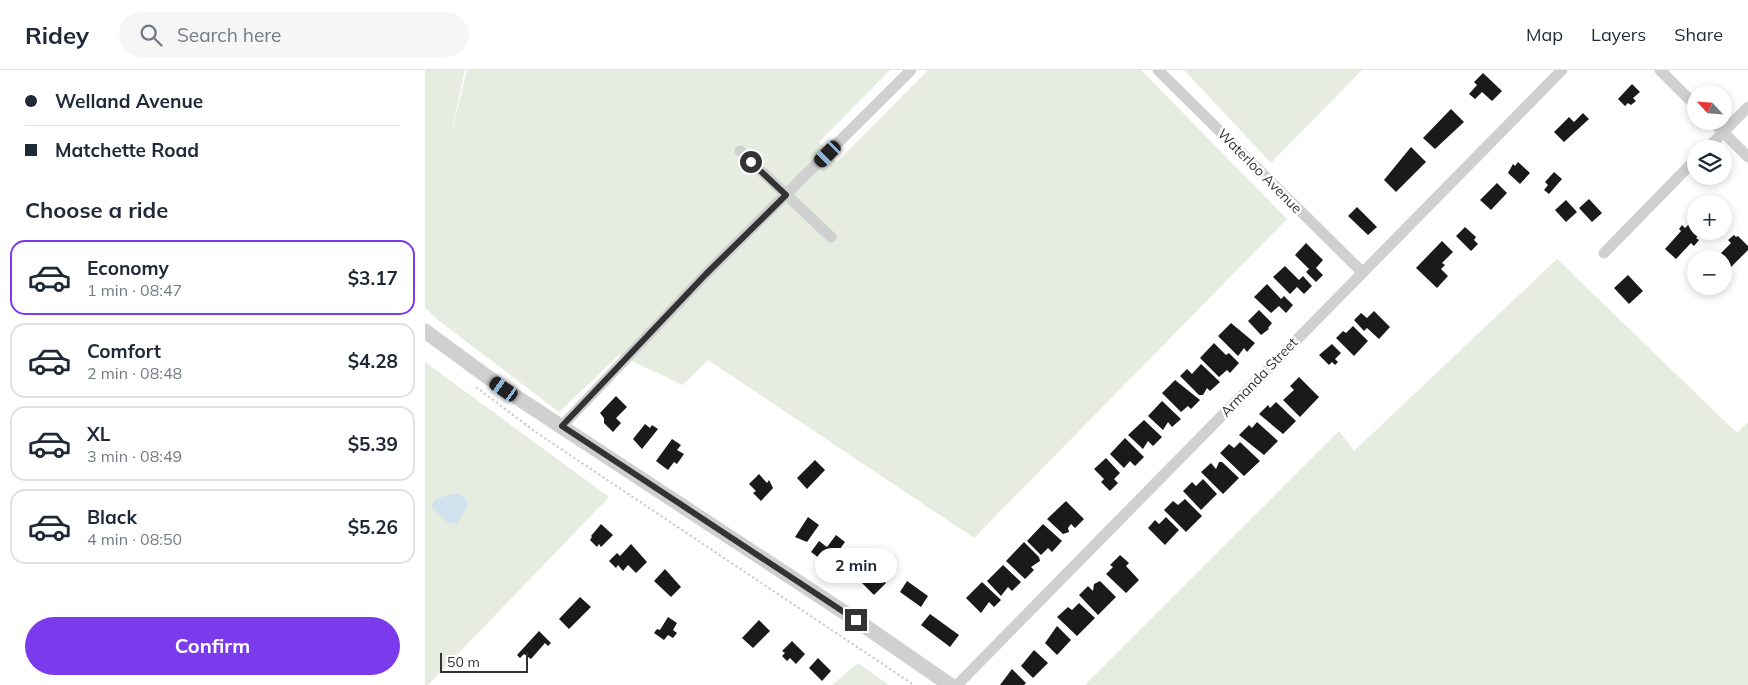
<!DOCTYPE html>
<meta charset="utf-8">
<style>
body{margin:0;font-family:Mulish,sans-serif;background:#f6f6f7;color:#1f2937;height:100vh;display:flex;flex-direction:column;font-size:19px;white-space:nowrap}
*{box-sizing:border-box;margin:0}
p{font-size:16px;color:#747a83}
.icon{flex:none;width:28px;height:28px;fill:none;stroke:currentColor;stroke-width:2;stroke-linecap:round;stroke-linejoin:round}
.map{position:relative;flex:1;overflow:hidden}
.panel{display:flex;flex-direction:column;background:#fff;width:425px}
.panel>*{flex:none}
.top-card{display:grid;align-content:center;height:110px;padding:0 25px;background:#fff}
.needle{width:32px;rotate:296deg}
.controls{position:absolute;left:1262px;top:15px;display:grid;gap:10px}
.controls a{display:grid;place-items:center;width:45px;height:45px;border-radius:50%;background:#fff;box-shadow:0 2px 8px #0003;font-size:25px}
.scale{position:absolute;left:15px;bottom:12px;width:88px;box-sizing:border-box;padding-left:5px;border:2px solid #333;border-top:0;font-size:14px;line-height:18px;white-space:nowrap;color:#333;-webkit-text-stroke:4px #fff;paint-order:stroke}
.end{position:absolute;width:22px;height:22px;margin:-11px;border:6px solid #333;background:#fff;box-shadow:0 0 0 2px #fff}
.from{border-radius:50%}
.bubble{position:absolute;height:35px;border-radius:18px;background:#fff;box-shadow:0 2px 8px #0003;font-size:16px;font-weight:700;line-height:35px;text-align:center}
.car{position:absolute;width:15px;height:30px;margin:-15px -8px;border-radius:6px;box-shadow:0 0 4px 1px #0007;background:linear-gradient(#222 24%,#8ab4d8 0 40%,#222 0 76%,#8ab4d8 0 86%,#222 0)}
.top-card b{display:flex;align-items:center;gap:18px;height:48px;font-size:19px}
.top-card b+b{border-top:1px solid #e0e1e3}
.top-card i{width:12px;height:12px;background:#1f2937}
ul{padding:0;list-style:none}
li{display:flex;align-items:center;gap:15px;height:75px;margin:0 10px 8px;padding:0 15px;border:2px solid #e0e1e3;border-radius:15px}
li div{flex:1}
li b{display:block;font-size:19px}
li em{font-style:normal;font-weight:700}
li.on{border-color:#7c3aed}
li>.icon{width:45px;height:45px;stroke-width:1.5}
h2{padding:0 25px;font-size:22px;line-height:60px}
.primary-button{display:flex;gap:10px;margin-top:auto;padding:10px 25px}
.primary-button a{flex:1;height:58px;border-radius:30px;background:#7c3aed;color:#fff;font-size:20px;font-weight:700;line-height:58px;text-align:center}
header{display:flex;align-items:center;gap:30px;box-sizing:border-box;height:70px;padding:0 25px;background:#fff;border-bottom:1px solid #e0e1e3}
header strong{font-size:24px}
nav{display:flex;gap:28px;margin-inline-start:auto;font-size:18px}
.search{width:350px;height:45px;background:#f6f6f7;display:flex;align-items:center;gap:12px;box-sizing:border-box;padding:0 18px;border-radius:28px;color:#747a83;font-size:19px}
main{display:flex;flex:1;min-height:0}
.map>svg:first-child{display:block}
.green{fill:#e6ecdf}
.water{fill:#cfe2ee}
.building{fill:#1a1a1a}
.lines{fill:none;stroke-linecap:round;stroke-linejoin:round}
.path{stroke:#cdcdcd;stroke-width:2;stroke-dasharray:2.5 2.5;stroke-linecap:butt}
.minor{stroke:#d0d0d0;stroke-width:11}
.tertiary{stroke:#d0d0d0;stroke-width:15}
.route{stroke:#333;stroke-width:6}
.labels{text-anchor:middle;stroke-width:5;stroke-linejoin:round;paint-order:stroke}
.street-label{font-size:14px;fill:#333;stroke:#fff}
</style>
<header>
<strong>Ridey</strong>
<div class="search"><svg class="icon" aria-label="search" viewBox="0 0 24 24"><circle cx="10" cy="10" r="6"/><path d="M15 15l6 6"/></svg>Search here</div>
<nav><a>Map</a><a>Layers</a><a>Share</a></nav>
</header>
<main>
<section class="panel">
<div class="top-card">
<b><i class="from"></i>Welland Avenue</b>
<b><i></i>Matchette Road</b>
</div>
<h2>Choose a ride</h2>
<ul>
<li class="on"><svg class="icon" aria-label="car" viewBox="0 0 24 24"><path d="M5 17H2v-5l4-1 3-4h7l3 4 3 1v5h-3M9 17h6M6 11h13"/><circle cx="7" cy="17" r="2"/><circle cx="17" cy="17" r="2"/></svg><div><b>Economy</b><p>1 min · 08:47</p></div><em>$3.17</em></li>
<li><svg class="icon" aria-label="car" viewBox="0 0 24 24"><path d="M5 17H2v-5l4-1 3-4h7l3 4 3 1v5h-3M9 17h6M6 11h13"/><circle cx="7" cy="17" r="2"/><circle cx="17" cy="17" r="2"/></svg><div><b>Comfort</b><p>2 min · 08:48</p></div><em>$4.28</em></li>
<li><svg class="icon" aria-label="car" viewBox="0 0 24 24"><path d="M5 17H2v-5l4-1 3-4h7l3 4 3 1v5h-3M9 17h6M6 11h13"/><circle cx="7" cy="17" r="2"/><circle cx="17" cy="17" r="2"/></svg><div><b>XL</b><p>3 min · 08:49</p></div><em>$5.39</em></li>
<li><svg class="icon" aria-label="car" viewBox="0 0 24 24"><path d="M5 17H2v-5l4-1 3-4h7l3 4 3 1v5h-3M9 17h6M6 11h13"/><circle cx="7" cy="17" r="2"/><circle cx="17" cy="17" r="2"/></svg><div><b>Black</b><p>4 min · 08:50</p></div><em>$5.26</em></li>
</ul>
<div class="primary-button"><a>Confirm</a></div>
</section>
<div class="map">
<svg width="1323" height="615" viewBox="0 0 1323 615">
<rect width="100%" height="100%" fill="#fff"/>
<g class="green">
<polygon points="0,0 40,0 25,69 42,0 465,0 394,72 412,92 503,0 716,0 862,149 549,468 283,290 258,315 194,285 134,342 13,250 0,238"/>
<polygon points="759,0 937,0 846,93"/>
<polygon points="1132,189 1312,363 1323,352 1323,615 660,615 914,361 929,381"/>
<polygon points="0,292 184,427 3,615 0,615"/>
<polygon points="433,593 464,615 407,615"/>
</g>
<polygon class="water" points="26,424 34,424 40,428 42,436 32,454 22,452 6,436 11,429"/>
<g class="building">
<polygon points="1058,3 1077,21 1067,31 1057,22 1050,29 1044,24 1052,15 1049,12"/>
<polygon points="1207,14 1215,22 1208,28 1211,31 1206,35 1203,33 1200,36 1193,29"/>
<polygon points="1026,39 1039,52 1010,79 998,68"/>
<polygon points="1158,43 1164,49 1139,72 1129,62 1144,47 1149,52"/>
<polygon points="986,77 1001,92 971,122 959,110"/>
<polygon points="1093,92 1105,103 1095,114 1083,103 1088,94 1090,96"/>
<polygon points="1129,102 1137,109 1124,124 1119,120 1123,115 1120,112"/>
<polygon points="1072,113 1082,123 1066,140 1055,130"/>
<polygon points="1164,129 1177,143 1167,152 1154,138"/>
<polygon points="1141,130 1152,142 1141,152 1130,140"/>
<polygon points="932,137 952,157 943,165 923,146"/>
<polygon points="1299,150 1305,156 1297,164 1294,161 1299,161"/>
<polygon points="1265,153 1271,161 1276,163 1271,168 1274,170 1269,176 1266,173 1251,189 1240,179 1256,161 1254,159 1257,155 1260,158"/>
<polygon points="1040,157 1051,167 1049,170 1053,174 1046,181 1031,166"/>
<polygon points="1309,165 1311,167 1313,166 1323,176 1323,180 1304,199 1299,194 1299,189 1292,187 1306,173 1303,170"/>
<polygon points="1017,171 1028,182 1017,193 1020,195 1016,199 1023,206 1012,218 991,198"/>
<polygon points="881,173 898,190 891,198 898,205 891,212 881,202 884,199 870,185"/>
<polygon points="860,196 874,210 878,206 887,216 879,224 872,217 865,224 848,207"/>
<polygon points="1203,205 1218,221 1204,234 1189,218"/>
<polygon points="842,214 856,229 859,226 868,235 861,243 854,236 846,243 829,227"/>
<polygon points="834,240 847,253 843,258 844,259 836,265 823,251"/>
<polygon points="949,241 965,257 954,269 942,258 939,261 929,250 936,243 942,248"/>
<polygon points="806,253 830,273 822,282 819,278 813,286 793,266"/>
<polygon points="928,256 943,271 929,286 911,268 918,261 921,263"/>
<polygon points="789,273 801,285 804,283 814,293 805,303 802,300 794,307 775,288"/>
<polygon points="907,274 916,283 910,289 913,292 910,295 907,292 904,295 894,285"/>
<polygon points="776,294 795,312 785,321 782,318 778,325 774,325 755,306 762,299 767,304"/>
<polygon points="874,307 894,327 875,347 858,330 869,320 865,316"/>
<polygon points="750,310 775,330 766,339 763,336 756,342 737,323"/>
<polygon points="191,326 202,337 191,348 196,353 188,362 179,353 179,348 175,343"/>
<polygon points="737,331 756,349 747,357 743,352 738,360 723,346"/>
<polygon points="851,332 871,351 858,364 834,344 843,335 845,338"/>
<polygon points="719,350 737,367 728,376 723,371 718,379 703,365"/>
<polygon points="832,352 853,371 839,385 814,365 824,355 827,358"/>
<polygon points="220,354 225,358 227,355 233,359 217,379 208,369"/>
<polygon points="700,368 719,387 710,396 705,391 699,398 685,384"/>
<polygon points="247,369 256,375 252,380 259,384 252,394 249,392 243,400 231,391"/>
<polygon points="815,372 835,391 819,406 795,383 804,374 809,378"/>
<polygon points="681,388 695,403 689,409 693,413 685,421 676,412 679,409 669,399"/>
<polygon points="390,390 400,400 382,419 372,408"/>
<polygon points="794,392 797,392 814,408 798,424 776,402 786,393 791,399"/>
<polygon points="334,404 342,413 344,410 348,418 336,431 328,423 331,421 324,414"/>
<polygon points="778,409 792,424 776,440 758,421 767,412 771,416"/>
<polygon points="760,429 777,446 761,462 739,440 748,431 753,435"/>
<polygon points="641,431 659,449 650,458 646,454 643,458 644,462 638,464 622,449"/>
<polygon points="383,447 394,455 382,472 370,467"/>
<polygon points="741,447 754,460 740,475 723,458 730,450 734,454"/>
<polygon points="176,454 188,465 176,477 174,474 172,477 165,470 167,467 166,466"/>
<polygon points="618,454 637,471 627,482 623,478 616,485 602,471"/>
<polygon points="411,465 420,472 401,498 392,492 394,488 386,482 394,471 402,477"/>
<polygon points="599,472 614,487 615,491 606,497 609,500 600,509 581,491"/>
<polygon points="206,474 222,492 211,503 203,495 198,501 193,495 191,498 184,491 192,483 195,486"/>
<polygon points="695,485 704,493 701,496 714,510 701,523 681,504 688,497 685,495"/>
<polygon points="578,495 596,512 587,521 583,517 576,526 562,511"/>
<polygon points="240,499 256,517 246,527 229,511"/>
<polygon points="447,499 461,513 449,525 435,511"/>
<polygon points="482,511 503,526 496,537 475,522"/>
<polygon points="675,511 691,527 673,545 654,525 663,516 668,521 669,514"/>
<polygon points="557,512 576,530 569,537 564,532 556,543 541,528"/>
<polygon points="155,527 166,537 144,559 134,549"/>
<polygon points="654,533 670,548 652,566 632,547 643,537 647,540"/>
<polygon points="505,544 534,565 525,577 496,555"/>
<polygon points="243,547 252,553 248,560 252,563 248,568 243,565 239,570 229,563 232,559 235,560"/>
<polygon points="334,550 345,561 328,578 317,568"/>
<polygon points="632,556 646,570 632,585 620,573"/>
<polygon points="114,561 126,573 123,576 120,573 106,589 99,584 95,588 92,585"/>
<polygon points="367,571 380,584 371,594 365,588 362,591 357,586 360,583 357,581"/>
<polygon points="609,580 623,593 608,608 596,596"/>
<polygon points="393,588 406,601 397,611 384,598"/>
<polygon points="587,599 601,613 599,615 575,615"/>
</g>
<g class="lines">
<polyline class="path" points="51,317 112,363 489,615"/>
<g class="minor">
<polyline points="733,0 937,202"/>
<polyline points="1235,0 1271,36"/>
<polyline points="1287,51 1323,87"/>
<polyline points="1282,79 1323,37"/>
<polyline points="315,81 406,167"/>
<polyline points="1179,183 1271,89"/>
<polyline points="137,356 281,204 486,0"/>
<polyline points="532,615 1137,0"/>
</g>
<polyline class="tertiary" points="0,261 79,319 431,550 525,615"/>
</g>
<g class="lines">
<polyline class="route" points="326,92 361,125 281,204 137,356 431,550"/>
</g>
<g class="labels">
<g class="street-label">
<text transform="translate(835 101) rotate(45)" y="5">Waterloo Avenue</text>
<text transform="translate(834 307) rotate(-46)" y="5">Armanda Street</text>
</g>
</g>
</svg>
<div class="controls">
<a><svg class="needle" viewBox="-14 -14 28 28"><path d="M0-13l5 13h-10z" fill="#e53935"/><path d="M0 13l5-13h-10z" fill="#747a83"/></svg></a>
<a><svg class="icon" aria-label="layers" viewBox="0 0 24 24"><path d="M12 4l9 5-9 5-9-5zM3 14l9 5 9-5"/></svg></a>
<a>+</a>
<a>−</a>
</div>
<div class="scale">50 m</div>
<i class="end from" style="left:326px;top:92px"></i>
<i class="end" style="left:431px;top:550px"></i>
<div class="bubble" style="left:390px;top:478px;width:82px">2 min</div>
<i class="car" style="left:403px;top:84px;rotate:225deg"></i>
<i class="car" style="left:79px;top:319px;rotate:305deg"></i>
</div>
</main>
